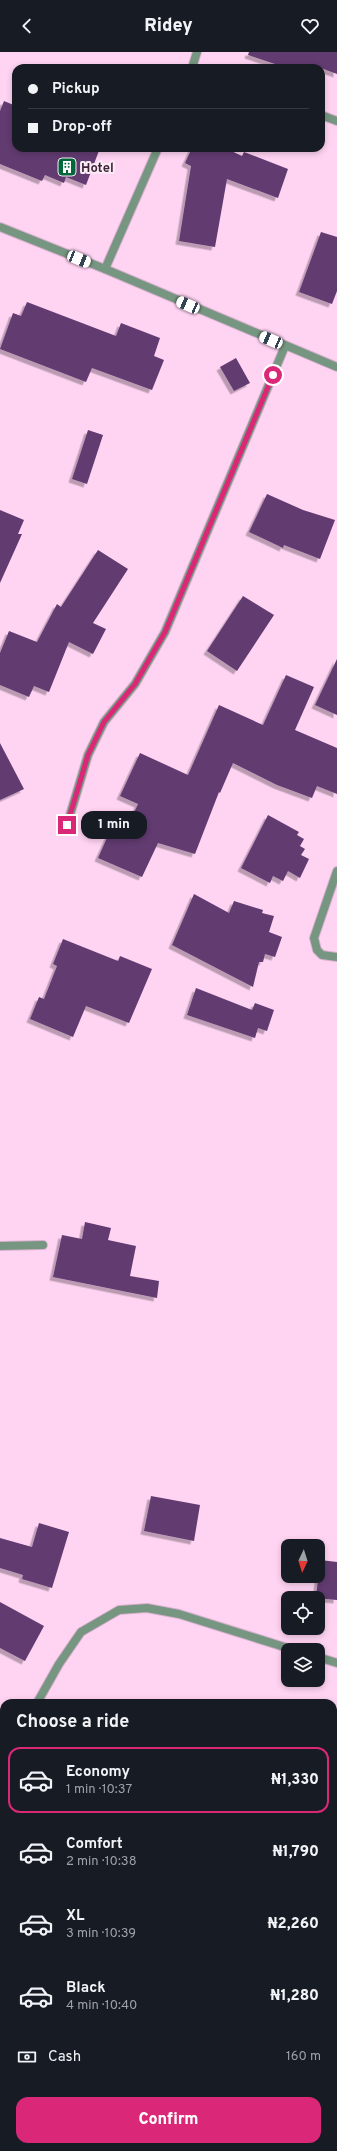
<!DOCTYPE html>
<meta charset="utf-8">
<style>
body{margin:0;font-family:Overpass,sans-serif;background:#242831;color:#f1f3f6;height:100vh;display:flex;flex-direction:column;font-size:15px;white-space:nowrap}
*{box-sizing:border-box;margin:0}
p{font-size:13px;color:#9ea1a6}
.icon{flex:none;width:22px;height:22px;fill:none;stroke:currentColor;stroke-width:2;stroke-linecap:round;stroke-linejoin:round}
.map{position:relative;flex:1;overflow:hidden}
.drawer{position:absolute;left:0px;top:1647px;width:337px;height:452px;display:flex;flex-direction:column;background:#171b24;border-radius:12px 12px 0 0;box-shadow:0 2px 6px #0003}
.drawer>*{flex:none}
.banner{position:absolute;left:12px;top:12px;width:313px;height:88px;border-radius:12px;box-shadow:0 2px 6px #0003;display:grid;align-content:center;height:88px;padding:0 16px;background:#171b24}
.needle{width:26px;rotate:184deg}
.tools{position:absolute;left:281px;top:1487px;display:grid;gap:8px}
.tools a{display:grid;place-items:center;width:44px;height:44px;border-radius:8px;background:#171b24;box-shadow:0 2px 6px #0003;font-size:20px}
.end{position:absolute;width:18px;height:18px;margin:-9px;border:5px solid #db2777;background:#fff;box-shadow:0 0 0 2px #fff}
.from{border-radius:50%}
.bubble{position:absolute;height:28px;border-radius:12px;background:#171b24;box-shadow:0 2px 6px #0003;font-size:13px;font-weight:800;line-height:28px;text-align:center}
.car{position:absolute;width:12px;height:24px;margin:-12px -6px;border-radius:5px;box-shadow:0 0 3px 1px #0007;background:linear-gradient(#fff 24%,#345 0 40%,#fff 0 76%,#345 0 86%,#fff 0)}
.banner b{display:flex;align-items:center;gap:14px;height:38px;font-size:15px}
.banner b+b{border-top:1px solid #363941}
.banner i{width:10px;height:10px;background:#f1f3f6}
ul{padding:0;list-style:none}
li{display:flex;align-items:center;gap:12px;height:66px;margin:0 8px 6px;padding:0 8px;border:2px solid transparent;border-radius:12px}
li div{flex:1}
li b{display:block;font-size:15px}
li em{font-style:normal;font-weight:800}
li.selected{border-color:#db2777}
li>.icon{width:36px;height:36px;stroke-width:1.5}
h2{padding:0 16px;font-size:18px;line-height:48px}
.pay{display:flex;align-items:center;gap:10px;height:44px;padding:0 16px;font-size:15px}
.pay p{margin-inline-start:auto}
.action{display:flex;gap:8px;margin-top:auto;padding:8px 16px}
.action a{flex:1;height:46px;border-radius:12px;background:#db2777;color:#fff;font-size:16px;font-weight:800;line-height:46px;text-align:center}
header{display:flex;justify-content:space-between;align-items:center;height:52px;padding:0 16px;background:#171b24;font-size:18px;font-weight:800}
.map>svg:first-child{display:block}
.building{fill:#623b71;filter:url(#shadow)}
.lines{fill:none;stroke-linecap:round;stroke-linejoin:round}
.minor-casing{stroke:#d9b1ce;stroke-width:10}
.minor{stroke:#769681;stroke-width:8}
.route{stroke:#db2777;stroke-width:5}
.labels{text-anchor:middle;stroke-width:4;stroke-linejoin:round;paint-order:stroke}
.poi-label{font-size:13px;font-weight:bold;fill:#3f2438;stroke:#faebf6;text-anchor:start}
</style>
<header><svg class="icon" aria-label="back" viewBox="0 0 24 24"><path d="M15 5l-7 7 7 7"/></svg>Ridey<svg class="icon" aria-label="heart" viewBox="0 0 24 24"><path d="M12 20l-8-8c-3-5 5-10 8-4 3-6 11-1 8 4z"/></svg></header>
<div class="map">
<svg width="337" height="2099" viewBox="0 0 337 2099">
<defs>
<filter id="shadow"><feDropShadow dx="-3.5" dy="3.5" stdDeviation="0" flood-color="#0004"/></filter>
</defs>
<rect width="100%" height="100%" fill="#ffd4f3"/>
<g class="building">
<polygon points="249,0 337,0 337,22 321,16 287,16 248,3"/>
<polygon points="4,49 16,54 16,96 100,96 86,133 66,125 64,131 45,123 42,129 0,112 0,59"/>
<polygon points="192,96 225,96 242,104 244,100 288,117 278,146 227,127 215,195 179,189 191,114 185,111"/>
<polygon points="321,180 337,185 337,239 332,252 299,240"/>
<polygon points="27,250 116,284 121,271 160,286 154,304 164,308 152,338 92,316 86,330 0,297 13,261 21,264"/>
<polygon points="236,306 250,331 234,339 220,315"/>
<polygon points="88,378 103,383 87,432 72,427"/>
<polygon points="267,442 303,458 335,468 320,507 284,493 283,496 249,480"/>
<polygon points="0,458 24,468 18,482 22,482 0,531"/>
<polygon points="98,498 128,517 93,571 106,577 93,602 69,590 49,640 34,634 29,645 0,633 0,601 9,579 37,590 57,552 61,555"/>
<polygon points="243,544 274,563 237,619 207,599"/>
<polygon points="337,607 337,663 315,653"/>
<polygon points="286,623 314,635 295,678 337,696 337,742 317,734 312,746 277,733 233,711 220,741 219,740 195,802 158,791 142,825 98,806 110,779 123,784 138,752 120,744 140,701 188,723 219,653 263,673"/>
<polygon points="0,691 24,737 0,748"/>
<polygon points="268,763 299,780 297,783 304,787 300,794 305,797 301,803 309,807 300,826 288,819 283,829 273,824 270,831 241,816"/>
<polygon points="194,842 229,861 234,849 263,858 262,861 274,864 269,880 282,885 275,905 265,902 263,910 259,910 253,935 172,893"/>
<polygon points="63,887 118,909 120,904 152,917 129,971 86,954 73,985 30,967 39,945 44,947 57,914 53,912"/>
<polygon points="196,936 252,958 255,951 274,958 267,979 258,976 255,986 187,963"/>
<polygon points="85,1170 111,1176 108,1188 136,1194 130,1224 159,1229 157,1246 53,1225 62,1183 82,1187"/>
<polygon points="151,1444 200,1453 194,1489 144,1479"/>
<polygon points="39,1471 69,1480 52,1536 22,1527 23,1523 0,1516 0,1486 32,1495"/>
<polygon points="320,1508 337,1510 337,1548 316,1546"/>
<polygon points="0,1550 44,1574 25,1609 0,1596"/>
</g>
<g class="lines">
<defs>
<g id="minor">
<polyline points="192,16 197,0"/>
<polyline points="321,63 337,69"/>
<polyline points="0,175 105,217 337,315"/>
<polyline points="105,217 158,96"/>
<polyline points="67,773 88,703 104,670 135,632 165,580 285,294"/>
<polyline points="337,819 314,886 317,898 322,903 337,905"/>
<polyline points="0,1194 43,1193"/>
<polyline points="318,1605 337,1611"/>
<polyline points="37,1651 59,1612 81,1580 119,1558 147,1556 179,1562 294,1598"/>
<polyline points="0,1709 4,1703"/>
<polyline points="333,1830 337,1796"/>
<polyline points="0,1850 4,1852"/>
<polyline points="33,2099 35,2095"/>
<polyline points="271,2099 272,2095"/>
</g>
</defs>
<use href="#minor" class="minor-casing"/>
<use href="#minor" class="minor"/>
</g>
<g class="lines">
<polyline class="route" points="67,773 88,703 104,670 135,632 165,580 273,323"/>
</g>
<defs>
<symbol id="building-square" viewBox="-11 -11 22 22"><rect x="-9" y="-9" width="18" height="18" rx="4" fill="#04673c" stroke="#faebf6"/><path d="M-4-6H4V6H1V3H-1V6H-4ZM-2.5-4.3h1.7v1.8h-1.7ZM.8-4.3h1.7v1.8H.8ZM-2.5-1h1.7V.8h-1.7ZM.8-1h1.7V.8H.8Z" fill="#fff"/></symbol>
</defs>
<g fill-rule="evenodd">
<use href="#building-square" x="56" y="104" width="22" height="22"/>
</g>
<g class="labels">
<g class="poi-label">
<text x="81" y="120">Hotel</text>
</g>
</g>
</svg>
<div class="tools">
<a><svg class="needle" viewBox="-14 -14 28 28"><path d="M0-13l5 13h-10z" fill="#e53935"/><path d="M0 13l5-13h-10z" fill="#9ea1a6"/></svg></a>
<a><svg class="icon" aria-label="locate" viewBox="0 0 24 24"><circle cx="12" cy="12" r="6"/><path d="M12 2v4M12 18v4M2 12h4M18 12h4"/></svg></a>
<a><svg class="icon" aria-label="layers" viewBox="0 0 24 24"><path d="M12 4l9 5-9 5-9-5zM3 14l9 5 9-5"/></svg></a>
</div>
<i class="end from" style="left:273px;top:323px"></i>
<i class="end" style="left:67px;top:773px"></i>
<div class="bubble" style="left:81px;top:759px;width:66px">1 min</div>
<i class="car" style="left:79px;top:207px;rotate:112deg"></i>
<i class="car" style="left:188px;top:253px;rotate:293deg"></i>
<i class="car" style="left:271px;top:288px;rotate:293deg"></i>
<div class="banner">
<b><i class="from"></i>Pickup</b>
<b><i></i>Drop-off</b>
</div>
<section class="drawer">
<h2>Choose a ride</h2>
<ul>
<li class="selected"><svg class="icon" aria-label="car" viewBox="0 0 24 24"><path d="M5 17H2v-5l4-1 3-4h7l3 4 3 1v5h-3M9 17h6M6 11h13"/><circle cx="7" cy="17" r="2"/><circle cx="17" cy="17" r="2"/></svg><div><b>Economy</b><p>1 min · 10:37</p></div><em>₦1,330</em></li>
<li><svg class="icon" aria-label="car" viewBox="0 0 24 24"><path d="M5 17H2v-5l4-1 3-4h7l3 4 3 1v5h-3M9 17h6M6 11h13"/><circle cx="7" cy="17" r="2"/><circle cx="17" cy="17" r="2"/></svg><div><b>Comfort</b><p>2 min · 10:38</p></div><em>₦1,790</em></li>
<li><svg class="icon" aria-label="car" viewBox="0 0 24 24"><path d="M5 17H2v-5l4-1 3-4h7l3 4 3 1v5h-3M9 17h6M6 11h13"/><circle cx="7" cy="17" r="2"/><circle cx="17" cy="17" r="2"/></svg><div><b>XL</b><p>3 min · 10:39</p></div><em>₦2,260</em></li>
<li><svg class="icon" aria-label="car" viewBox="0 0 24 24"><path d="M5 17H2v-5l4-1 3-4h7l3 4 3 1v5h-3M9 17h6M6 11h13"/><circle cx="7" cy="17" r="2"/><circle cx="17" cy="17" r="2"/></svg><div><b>Black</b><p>4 min · 10:40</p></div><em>₦1,280</em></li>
</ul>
<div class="pay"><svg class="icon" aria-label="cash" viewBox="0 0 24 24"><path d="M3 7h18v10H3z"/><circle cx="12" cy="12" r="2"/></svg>Cash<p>160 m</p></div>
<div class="action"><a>Confirm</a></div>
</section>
</div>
